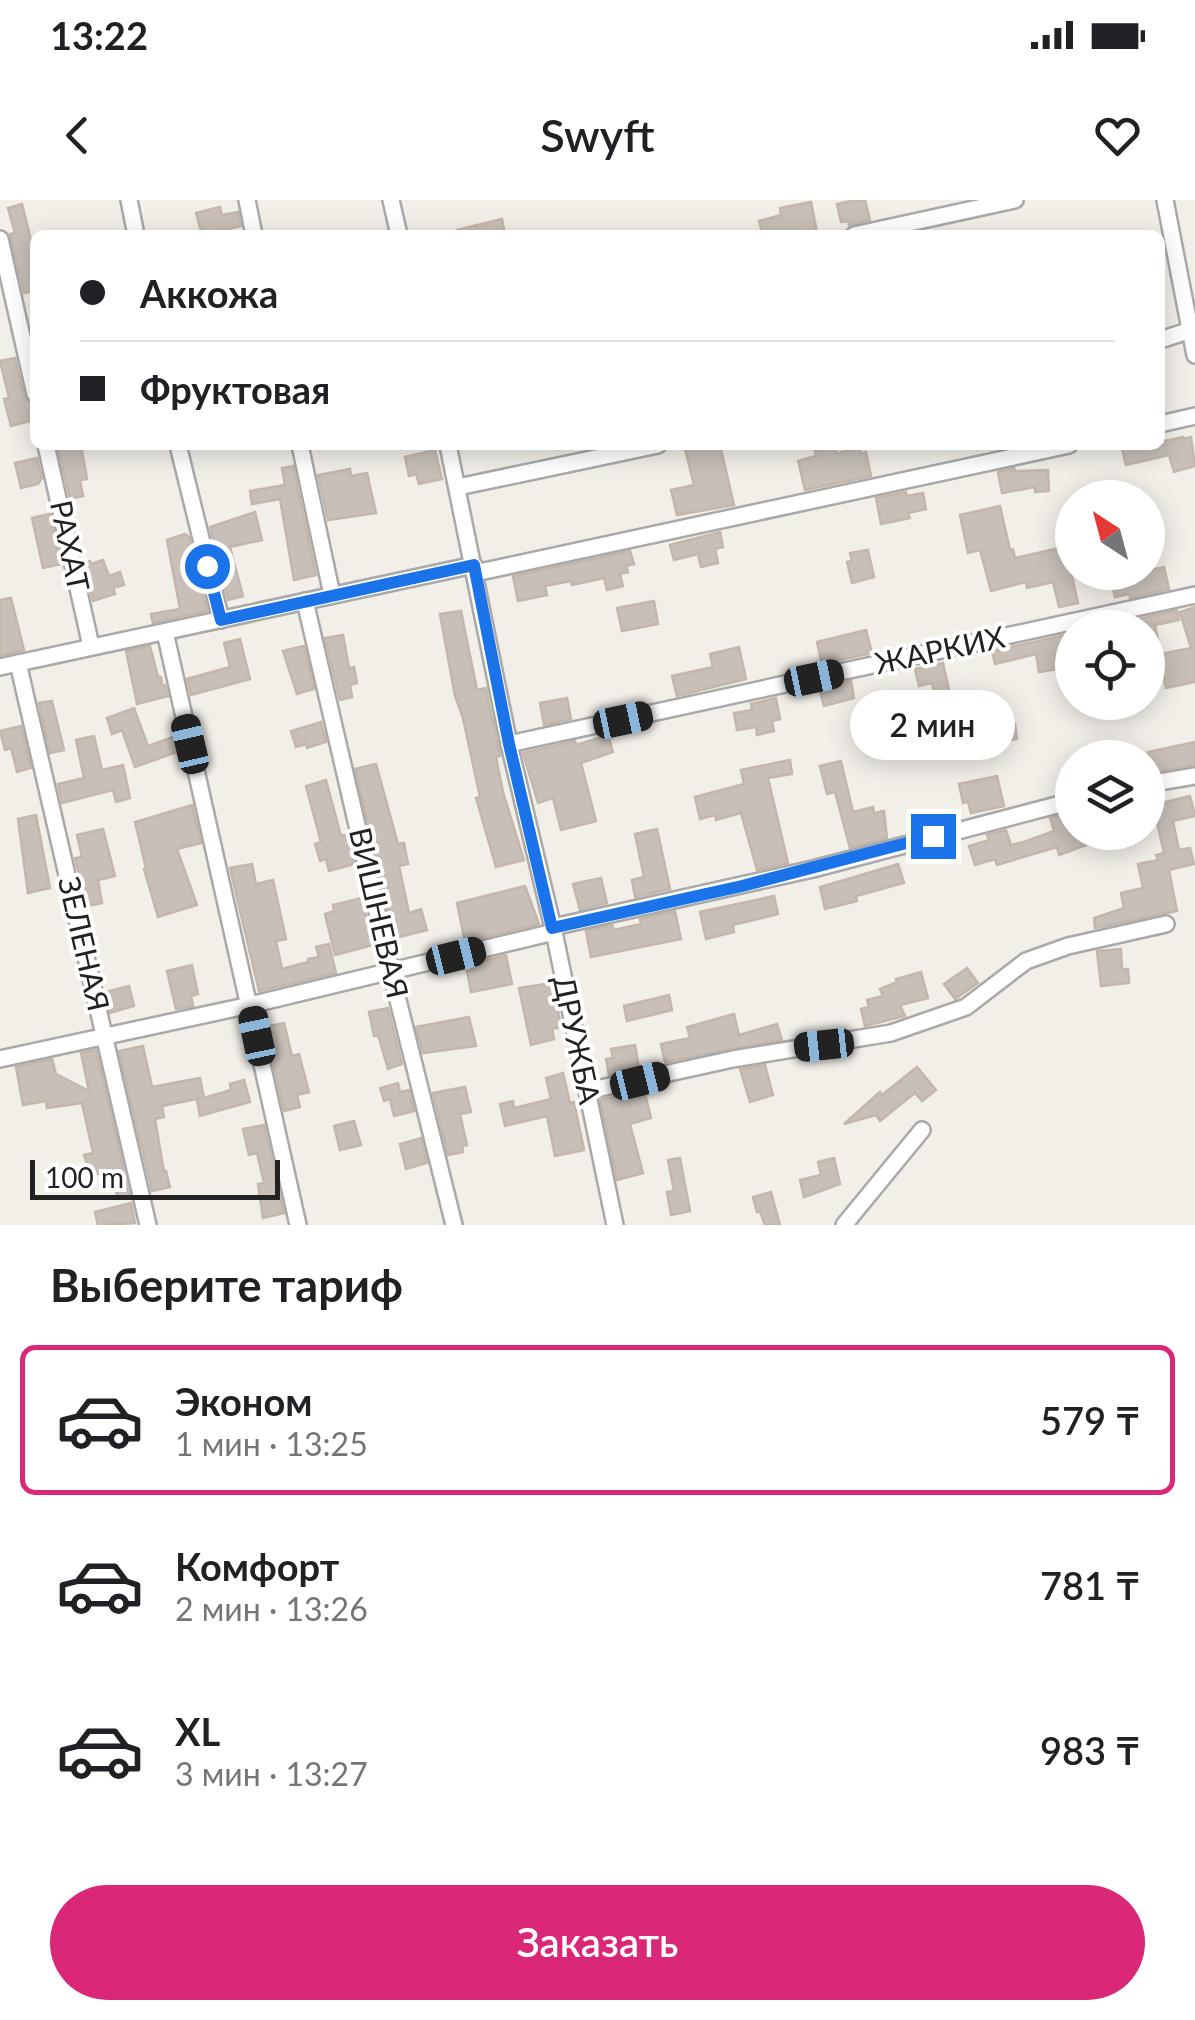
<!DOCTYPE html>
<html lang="ru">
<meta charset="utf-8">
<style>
body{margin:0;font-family:Lato,sans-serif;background:#f6f6f6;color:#202124;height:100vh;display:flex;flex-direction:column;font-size:38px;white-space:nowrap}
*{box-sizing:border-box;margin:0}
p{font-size:32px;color:#757577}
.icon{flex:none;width:55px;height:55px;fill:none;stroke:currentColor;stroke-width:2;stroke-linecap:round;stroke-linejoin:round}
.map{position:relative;height:1025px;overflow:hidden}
.sheet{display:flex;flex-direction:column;background:#fff;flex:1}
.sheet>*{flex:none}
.top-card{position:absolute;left:30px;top:30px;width:1135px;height:220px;border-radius:15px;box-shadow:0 5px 25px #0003;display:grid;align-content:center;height:220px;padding:0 50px;background:#fff}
.needle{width:65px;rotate:324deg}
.fabs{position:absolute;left:1055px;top:280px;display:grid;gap:20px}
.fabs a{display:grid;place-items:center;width:110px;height:110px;border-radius:50%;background:#fff;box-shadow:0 5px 25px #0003;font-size:50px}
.scale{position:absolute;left:30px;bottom:25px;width:250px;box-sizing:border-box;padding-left:10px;border:5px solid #222;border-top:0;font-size:28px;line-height:35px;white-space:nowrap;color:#222;-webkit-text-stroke:8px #fff;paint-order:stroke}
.end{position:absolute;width:45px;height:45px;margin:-22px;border:12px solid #1a73e8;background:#fff;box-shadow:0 0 0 5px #fff}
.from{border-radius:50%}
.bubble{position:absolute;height:70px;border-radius:35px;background:#fff;box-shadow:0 5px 25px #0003;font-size:32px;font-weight:600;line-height:70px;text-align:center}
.car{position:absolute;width:30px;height:60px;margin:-30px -15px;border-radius:12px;box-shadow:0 0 8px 2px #0007;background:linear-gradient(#222 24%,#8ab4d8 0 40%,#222 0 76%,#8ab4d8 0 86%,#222 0)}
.top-card b{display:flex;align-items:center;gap:35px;height:95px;font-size:38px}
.top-card b+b{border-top:2px solid #e0e0e0}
.top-card i{width:25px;height:25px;background:#202124}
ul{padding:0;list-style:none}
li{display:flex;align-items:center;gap:30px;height:150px;margin:0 20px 15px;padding:0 30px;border:5px solid transparent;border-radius:15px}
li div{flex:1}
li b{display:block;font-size:38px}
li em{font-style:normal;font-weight:600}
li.active{border-color:#db2777}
li>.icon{width:90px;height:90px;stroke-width:1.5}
h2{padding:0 50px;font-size:45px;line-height:120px}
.action{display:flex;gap:20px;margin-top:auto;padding:20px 50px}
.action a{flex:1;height:115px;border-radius:60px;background:#db2777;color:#fff;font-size:40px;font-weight:600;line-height:115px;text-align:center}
.status{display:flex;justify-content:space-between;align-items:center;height:70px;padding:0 50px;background:#fff;direction:ltr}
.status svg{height:28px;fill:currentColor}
header{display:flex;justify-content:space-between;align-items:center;height:130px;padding:0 50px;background:#fff;font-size:45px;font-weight:600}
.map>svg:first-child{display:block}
.building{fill:#c7bfb8;stroke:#c4b6ab;stroke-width:2.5}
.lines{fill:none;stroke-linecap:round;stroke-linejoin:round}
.minor-casing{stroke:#a9a9a9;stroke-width:20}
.minor{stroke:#fff;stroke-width:15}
.route{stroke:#1a73e8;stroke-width:12}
.labels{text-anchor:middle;stroke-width:8;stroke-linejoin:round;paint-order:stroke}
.street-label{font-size:30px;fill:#222;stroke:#fff}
</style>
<div class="status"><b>13:22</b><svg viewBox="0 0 49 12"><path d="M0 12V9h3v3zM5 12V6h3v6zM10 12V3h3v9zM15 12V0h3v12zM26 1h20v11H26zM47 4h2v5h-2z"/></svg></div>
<header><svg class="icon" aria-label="back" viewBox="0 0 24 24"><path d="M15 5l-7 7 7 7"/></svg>Swyft<svg class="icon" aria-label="heart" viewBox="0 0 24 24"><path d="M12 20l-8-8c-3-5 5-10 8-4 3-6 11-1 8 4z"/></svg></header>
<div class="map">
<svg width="1195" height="1025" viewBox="0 0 1195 1025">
<rect width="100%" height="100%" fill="#f2efe9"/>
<g class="building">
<polygon points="856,0 865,0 870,20 849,25 848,21 841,22 837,4"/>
<polygon points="811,2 817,32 763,35 759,21 781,15 780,8"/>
<polygon points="22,4 35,56 35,91 24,93 10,34 15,33 8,8"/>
<polygon points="220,7 222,15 238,12 241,26 202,35 196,13"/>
<polygon points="502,19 505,35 457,35 457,30"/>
<polygon points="15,158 24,196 35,205 35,210 28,211 30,221 11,226 4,199 9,198 0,161"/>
<polygon points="1183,237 1183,239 1191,237 1195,266 1174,272 1169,255 1126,265 1121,245 1166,245 1165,241"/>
<polygon points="81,245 87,279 80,280 83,296 70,299 58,248"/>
<polygon points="684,245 720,245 734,305 677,315 671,290 694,285"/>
<polygon points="835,245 837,253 860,248 861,254 866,252 871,276 805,290 798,261 816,256 814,248"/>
<polygon points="435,250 442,279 419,284 416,274 409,276 405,257"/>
<polygon points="37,258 42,278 38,284 21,288 15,263"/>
<polygon points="293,266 316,375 294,380 280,299 252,304 250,291 285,285 282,268"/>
<polygon points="1014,268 1015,271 1048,270 1049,291 1035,292 1035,287 1002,293 998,272"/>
<polygon points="350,269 351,276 367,273 376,313 328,320 318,275"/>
<polygon points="906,292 907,296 923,293 926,309 908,313 910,318 881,324 876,298"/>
<polygon points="1000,306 1010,350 1013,349 1015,358 1072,345 1072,376 1078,403 1059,407 1053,382 1027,388 1026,382 991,391 980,350 968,353 960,315"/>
<polygon points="255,312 262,340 230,347 243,396 228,400 210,327"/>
<polygon points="50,314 61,364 43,368 32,318"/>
<polygon points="720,332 723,347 715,349 718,363 701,367 698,354 674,360 670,345"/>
<polygon points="185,334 189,337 207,411 153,423 151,414 180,409 167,340"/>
<polygon points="868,350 874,377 852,383 847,362 852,361 850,353"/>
<polygon points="630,351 634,364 626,366 628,372 620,374 623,386 607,390 604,378 572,385 571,381 545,386 547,395 518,401 513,376"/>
<polygon points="103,360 109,376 120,372 124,385 113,388 115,394 93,401 84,363 90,361 91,364"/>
<polygon points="1164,367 1169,389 1130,398 1129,394 1115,397 1111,379"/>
<polygon points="11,398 24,450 0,456 0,400"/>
<polygon points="654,401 658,424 622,431 617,408"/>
<polygon points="1195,407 1195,482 1166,488 1159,456 1148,458 1148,428 1136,428 1135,420 1177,410 1179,420 1155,425 1161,454 1191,448 1180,412"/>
<polygon points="461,411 477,490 486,488 487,494 500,556 496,557 503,592 524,660 496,667 476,598 480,597 463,518 455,496 440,414"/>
<polygon points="866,430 872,453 822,464 817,442"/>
<polygon points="1070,434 1072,452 1055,455 1058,469 1039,472 1036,454 995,464 992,451"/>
<polygon points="343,435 349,468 354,467 357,483 350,485 352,497 340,500 325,438"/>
<polygon points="240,439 250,479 191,495 187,479 230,467 224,443"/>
<polygon points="150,446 158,477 161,477 162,485 165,485 168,496 137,504 126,451"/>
<polygon points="304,446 314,489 297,494 283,451"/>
<polygon points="739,447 746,479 677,496 672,476 713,467 710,454"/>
<polygon points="943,463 951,499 962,497 970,533 930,542 926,525 941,522 932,483 919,486 915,469"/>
<polygon points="851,481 854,498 824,506 820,491"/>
<polygon points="567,498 571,519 544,525 540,503"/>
<polygon points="776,498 780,519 772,521 774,531 757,535 756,527 737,530 734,513 752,510 751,504"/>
<polygon points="52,501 64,550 50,553 39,503"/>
<polygon points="134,508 148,546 176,536 180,551 135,567 122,530 112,534 107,518"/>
<polygon points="321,522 326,542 307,548 306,544 296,547 291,531"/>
<polygon points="1015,524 1017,539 983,545 980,531"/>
<polygon points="21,526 31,568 17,572 11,548 5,550 0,531"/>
<polygon points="608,535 613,552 581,563 596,621 561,630 553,598 538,603 523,553 575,541 576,545"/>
<polygon points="94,536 102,570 123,565 130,598 116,602 113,590 62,603 58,584 84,578 76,540"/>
<polygon points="1195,542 1195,565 1148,573 1148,552"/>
<polygon points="790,560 792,574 768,578 788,663 757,670 741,613 716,620 715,615 700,619 695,597 744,584 741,570"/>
<polygon points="841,561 853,612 873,607 874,613 884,611 887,638 850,648 835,592 827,594 820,566"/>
<polygon points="376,564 398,644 404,643 408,664 399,666 409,713 421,709 427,730 395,738 355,569"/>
<polygon points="997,576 1004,606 971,613 968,602 963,603 959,584"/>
<polygon points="326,580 341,636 348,634 354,664 329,671 326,659 320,661 315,644 321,642 306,586"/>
<polygon points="1190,596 1195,616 1173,621 1179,650 1190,648 1194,664 1169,670 1177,711 1095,728 1094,718 1124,708 1121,693 1143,688 1138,664 1158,660 1156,655 1164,653 1153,605"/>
<polygon points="192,605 201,643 177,649 197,705 158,717 144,669 146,668 135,622"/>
<polygon points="1072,612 1072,632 1116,634 1059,655 1057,647 997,665 995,659 975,665 969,646 989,640 987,635 1006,630 1011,645 1024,642 1054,631 1050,618"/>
<polygon points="36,615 50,688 28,693 18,619"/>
<polygon points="103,629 115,676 98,680 102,703 87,706 75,658 82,657 77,635"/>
<polygon points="657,629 670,689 635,697 632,680 644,677 635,634"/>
<polygon points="252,664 256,684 273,680 286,739 276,741 282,769 308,762 308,759 319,757 316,747 329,744 336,773 259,791 230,668"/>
<polygon points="898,664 904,683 856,696 857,701 825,709 820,687"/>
<polygon points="601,678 607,703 580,710 573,684"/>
<polygon points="525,686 539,724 465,742 457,703"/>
<polygon points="774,696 778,714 733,725 734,732 706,739 700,712"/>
<polygon points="362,698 373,745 335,755 325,714 334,711 333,705"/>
<polygon points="675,711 681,739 591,757 586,731 612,725 614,730 641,724 640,719"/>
<polygon points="1121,749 1122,769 1128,769 1129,783 1101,786 1097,751"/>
<polygon points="506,755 512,784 471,792 467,771 472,770 471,764"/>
<polygon points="192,765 198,794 191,796 193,806 176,809 167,771"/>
<polygon points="967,768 978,783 955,799 944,784"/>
<polygon points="921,772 928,798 900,805 905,816 865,826 861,809 869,807 867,800 883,796 880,789 897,782 896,779"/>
<polygon points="553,783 561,827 552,829 554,839 531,845 519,788"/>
<polygon points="129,786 134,806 110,813 106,792"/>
<polygon points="669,795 672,810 627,821 624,806"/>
<polygon points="388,808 402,864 388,869 378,835 374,836 369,812"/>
<polygon points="734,814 739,835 777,824 782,840 665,862 661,844 690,838 687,827"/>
<polygon points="469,817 476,846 423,853 416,827"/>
<polygon points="284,823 292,856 299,854 309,892 297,895 300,907 284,911 265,827"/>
<polygon points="635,845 639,868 609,875 606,859 613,858 611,849"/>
<polygon points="143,846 152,887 200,878 204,898 231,890 230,884 244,880 250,902 200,916 197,900 201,898 162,906 164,917 155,919 164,972 166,971 170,987 152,991 119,851"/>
<polygon points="96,850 130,996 118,998 110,970 91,976 84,955 93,953 82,903 47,908 46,901 23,905 16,867 52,859 56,874 89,891 81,853"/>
<polygon points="765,865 773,895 750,902 740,869"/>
<polygon points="917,867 936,890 922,901 915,893 880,921 876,915 844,924 880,892 882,895"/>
<polygon points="563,873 570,903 574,902 584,950 555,956 547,916 505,926 500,904 513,901 514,908 551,899 546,878"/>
<polygon points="398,883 400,892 409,890 414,911 394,916 390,899 384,901 380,888"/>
<polygon points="465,887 471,912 460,914 467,945 462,946 463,952 448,955 433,893"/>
<polygon points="644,890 651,918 630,924 643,973 617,980 600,900"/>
<polygon points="354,921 361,945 340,950 334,926"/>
<polygon points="264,925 284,1013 263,1018 258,984 264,983 257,953 249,955 243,929"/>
<polygon points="421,938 427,963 406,969 400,944"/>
<polygon points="680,958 690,1011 671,1015 667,992 674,991 668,960"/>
<polygon points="834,958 840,984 804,997 800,980 821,975 818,962"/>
<polygon points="771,992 780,1025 765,1025 760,1011 757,1012 753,997"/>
<polygon points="131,1003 135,1023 98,1025 95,1012"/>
</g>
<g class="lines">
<defs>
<g id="minor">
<polyline points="129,0 136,35"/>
<polyline points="247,0 254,35"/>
<polyline points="391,0 399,35"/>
<polyline points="1165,0 1195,155"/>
<polyline points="854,35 1015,0"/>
<polyline points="0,39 35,194"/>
<polyline points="1160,140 1194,129"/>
<polyline points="1160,224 1195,216"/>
<polyline points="46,245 91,446"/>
<polyline points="178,245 221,420"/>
<polyline points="300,245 332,395"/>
<polyline points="448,245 509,544 554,732 615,1025"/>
<polyline points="458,287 658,245"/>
<polyline points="475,373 1069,245"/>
<polyline points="305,401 391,772 454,1025"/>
<polyline points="165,432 298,1025"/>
<polyline points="18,463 148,1025"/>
<polyline points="0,467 474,365"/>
<polyline points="509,544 1195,395"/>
<polyline points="1148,584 1195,576"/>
<polyline points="553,727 813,669 1072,601"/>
<polyline points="0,859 250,805 554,732"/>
<polyline points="587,891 733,859 891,833 966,807 1026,761 1068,746 1166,724"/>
<polyline points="844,1025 922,930"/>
</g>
</defs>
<use href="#minor" class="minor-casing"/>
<use href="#minor" class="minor"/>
</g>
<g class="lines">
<polyline class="route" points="207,366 221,420 474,365 509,544 552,728 742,686 933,636"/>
</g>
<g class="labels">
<g class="street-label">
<text transform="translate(69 346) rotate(78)" y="10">РАХАТ</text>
<text transform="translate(940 451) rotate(-12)" y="10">ЖАРКИХ</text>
<text transform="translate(378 713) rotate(77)" y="10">ВИШНЕВАЯ</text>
<text transform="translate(83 744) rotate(77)" y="10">ЗЕЛЕНАЯ</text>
<text transform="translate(576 840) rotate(78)" y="10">ДРУЖБА</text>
</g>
</g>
</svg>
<div class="fabs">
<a><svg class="needle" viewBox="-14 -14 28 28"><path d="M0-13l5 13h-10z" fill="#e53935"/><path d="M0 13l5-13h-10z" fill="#757577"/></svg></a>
<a><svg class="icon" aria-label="locate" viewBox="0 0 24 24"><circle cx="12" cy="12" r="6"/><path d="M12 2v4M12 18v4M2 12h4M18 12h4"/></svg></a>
<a><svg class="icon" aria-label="layers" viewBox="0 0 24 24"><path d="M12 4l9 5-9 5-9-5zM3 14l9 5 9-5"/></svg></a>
</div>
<div class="scale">100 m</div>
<i class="end from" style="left:207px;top:366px"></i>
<i class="end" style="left:933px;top:636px"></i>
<div class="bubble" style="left:850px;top:490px;width:165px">2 мин</div>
<i class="car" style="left:814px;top:478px;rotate:78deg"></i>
<i class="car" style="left:623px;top:520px;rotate:78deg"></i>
<i class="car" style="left:190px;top:544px;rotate:347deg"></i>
<i class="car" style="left:456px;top:756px;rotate:76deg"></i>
<i class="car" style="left:257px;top:836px;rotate:348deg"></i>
<i class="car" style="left:824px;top:845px;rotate:264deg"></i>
<i class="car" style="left:640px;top:881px;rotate:76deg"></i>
<div class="top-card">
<b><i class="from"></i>Аккожа</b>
<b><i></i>Фруктовая</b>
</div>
</div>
<section class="sheet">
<h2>Выберите тариф</h2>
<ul>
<li class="active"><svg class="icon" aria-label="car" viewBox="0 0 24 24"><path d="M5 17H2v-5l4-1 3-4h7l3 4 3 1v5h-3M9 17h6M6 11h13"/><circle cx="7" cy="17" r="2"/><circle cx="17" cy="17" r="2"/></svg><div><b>Эконом</b><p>1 мин · 13:25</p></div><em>579 ₸</em></li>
<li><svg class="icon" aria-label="car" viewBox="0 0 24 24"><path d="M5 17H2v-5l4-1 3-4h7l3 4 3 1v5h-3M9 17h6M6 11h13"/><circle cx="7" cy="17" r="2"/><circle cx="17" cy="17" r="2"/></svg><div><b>Комфорт</b><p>2 мин · 13:26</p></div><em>781 ₸</em></li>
<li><svg class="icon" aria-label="car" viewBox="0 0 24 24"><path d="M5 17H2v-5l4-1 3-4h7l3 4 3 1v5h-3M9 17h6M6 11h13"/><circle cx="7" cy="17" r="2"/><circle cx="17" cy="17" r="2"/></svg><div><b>XL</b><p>3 мин · 13:27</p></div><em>983 ₸</em></li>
</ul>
<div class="action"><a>Заказать</a></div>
</section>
